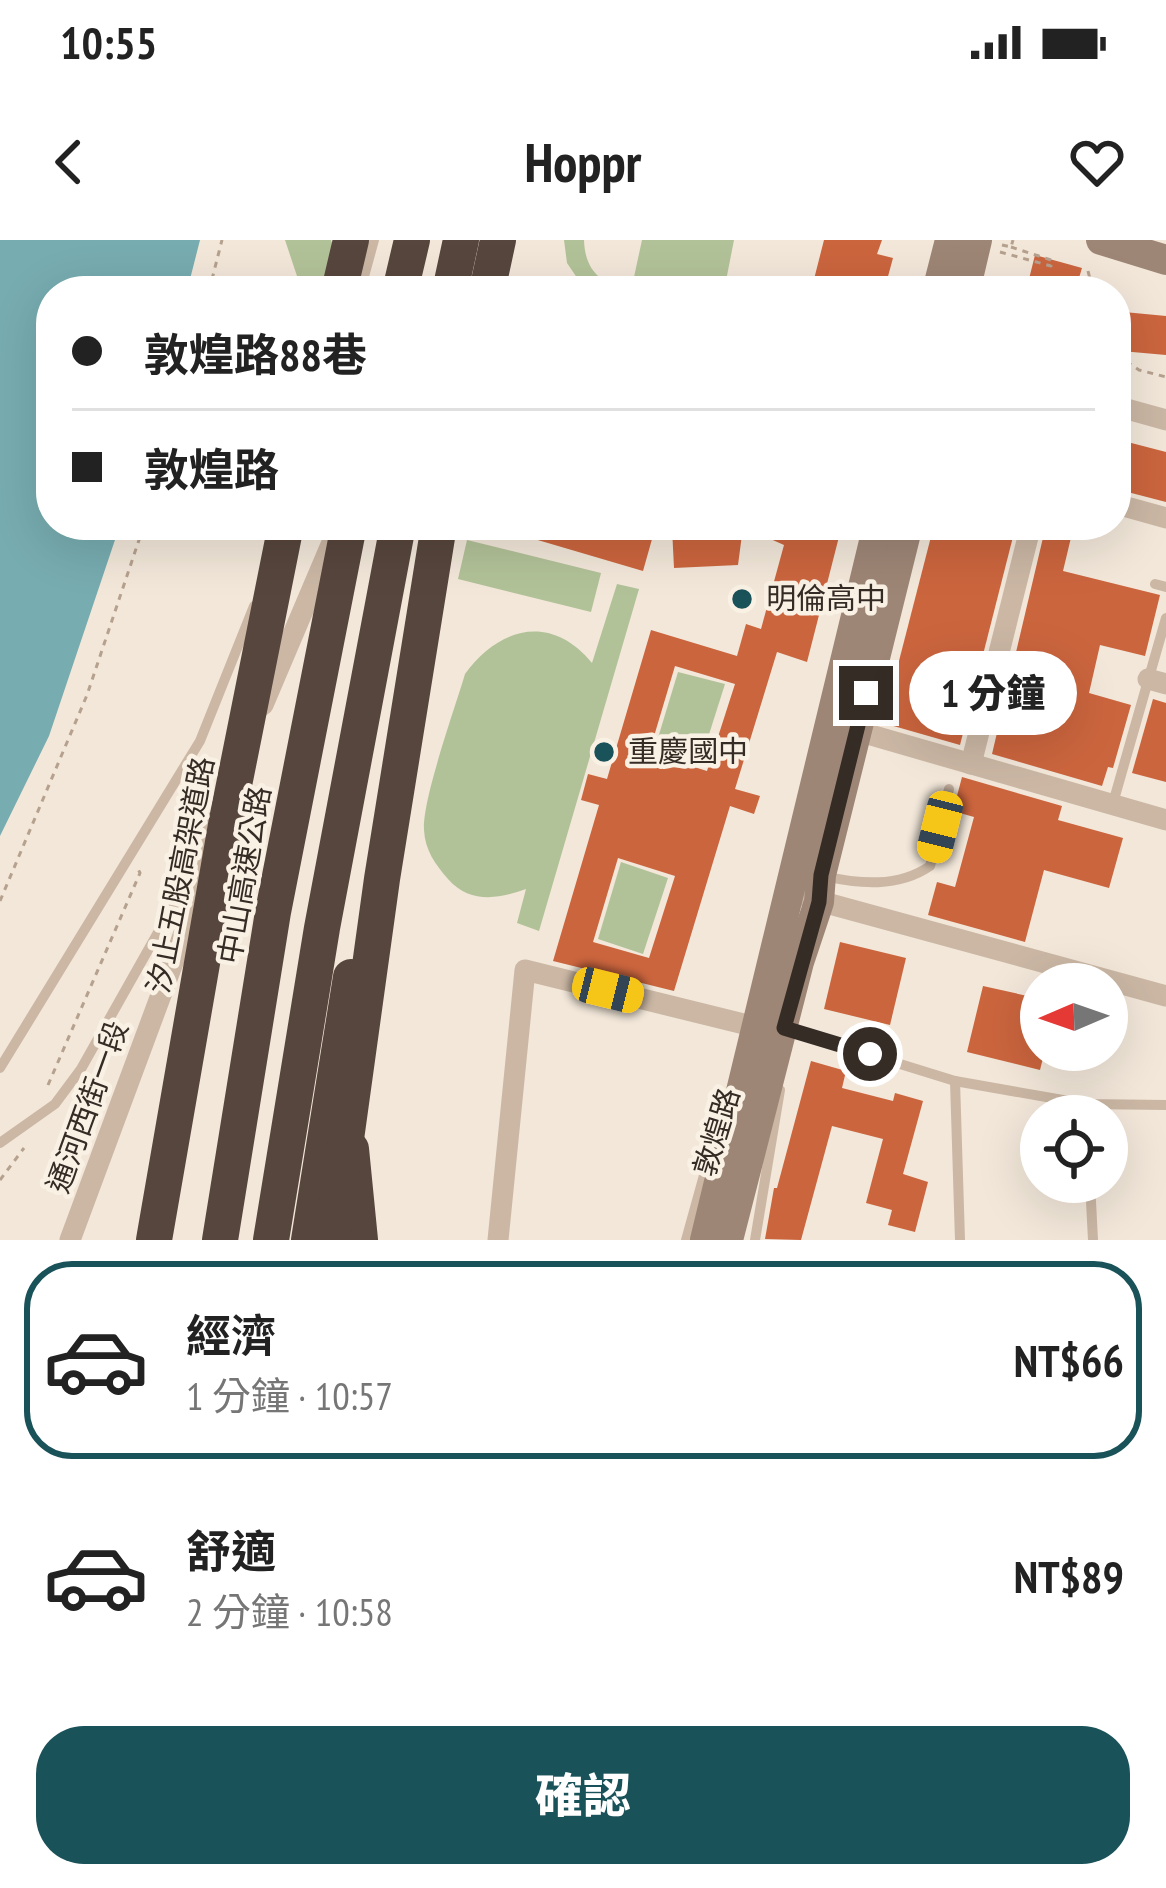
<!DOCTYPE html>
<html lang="zh-TW">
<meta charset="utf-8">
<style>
body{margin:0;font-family:"PT Sans Narrow","Noto Sans TC",sans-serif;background:#f2f2f2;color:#222;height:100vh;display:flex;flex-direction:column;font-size:45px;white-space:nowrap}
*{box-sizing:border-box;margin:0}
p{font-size:39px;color:#767676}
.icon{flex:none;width:66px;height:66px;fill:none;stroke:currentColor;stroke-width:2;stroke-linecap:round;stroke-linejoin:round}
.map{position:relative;height:1000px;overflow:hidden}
.drawer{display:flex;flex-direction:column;background:#fff;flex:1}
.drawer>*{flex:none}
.hud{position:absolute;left:36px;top:36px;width:1095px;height:264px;border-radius:48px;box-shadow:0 12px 48px #0002;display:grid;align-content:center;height:264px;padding:0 36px;background:#fff}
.needle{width:78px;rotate:268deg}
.buttons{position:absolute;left:1020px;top:723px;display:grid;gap:24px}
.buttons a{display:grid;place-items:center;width:108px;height:108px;border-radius:50%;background:#fff;box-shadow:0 12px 48px #0002;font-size:60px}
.end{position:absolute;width:54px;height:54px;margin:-27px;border:15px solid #362c26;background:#fff;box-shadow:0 0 0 6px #fff}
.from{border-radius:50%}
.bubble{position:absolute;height:84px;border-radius:42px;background:#fff;box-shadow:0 12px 48px #0002;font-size:39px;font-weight:800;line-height:84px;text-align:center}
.car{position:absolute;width:36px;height:72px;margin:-36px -18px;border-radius:15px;box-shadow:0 0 9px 3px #0007;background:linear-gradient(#f5c518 24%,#345 0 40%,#f5c518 0 76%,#345 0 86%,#f5c518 0)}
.hud b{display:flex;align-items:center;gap:42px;height:114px;font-size:45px}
.hud b+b{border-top:3px solid #e0e0e0}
.hud i{width:30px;height:30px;background:#222}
ul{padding:21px 0 0;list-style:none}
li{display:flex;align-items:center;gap:36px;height:198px;margin:0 24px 18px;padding:0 12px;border:6px solid transparent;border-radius:48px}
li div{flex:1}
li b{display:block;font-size:45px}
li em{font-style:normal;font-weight:800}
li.active{border-color:#1a5259}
li>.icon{width:108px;height:108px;stroke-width:1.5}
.primary-button{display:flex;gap:24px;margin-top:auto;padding:24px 36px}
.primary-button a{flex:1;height:138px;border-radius:48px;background:#1a5259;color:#fff;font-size:48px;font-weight:800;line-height:138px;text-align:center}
.status{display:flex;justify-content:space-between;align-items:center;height:84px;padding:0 60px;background:#fff;direction:ltr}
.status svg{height:33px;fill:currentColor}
header{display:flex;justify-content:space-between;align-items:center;height:156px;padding:0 36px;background:#fff;font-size:54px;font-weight:800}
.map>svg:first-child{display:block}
.green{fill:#b2c298}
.water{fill:#77acb0}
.building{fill:#cb653e;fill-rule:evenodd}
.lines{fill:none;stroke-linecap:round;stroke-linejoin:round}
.path{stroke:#b6a18e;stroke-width:3;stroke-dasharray:6 6;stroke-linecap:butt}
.lane{stroke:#cbb7a4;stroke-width:10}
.street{stroke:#cbb7a4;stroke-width:21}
.secondary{stroke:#9e8676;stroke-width:30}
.highway{stroke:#57463d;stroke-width:36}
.highway-bridge{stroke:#57463d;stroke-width:36}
.route{stroke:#362c26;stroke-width:15}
.poi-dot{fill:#1a5259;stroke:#faf1e5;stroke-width:4.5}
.labels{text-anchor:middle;stroke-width:9;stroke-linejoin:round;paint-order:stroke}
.poi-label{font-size:30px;fill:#362c26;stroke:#faf1e5;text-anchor:start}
.street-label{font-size:30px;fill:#362c26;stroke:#faf1e5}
</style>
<div class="status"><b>10:55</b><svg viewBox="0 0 49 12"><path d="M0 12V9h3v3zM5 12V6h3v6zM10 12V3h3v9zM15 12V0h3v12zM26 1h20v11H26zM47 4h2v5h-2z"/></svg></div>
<header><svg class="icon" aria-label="back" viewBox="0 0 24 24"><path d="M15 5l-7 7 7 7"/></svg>Hoppr<svg class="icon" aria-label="heart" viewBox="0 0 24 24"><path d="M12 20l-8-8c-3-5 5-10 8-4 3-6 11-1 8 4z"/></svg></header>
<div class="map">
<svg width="1166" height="1000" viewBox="0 0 1166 1000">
<rect width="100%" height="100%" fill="#f2e7d9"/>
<g class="green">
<polygon points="285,0 331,0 344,40 302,51"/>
<path d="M564 0H584C585 32 602 44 631 51L642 0H734L724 51H586L567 23Z"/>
<polygon points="467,300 601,333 591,372 458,339"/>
<path d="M617 344 639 349 539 691 517 683 526 649C499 659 470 664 448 639 435 624 425 610 424 590 422 560 455 468 465 434 499 387 551 373 592 423Z"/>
<polygon points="678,432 725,444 699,526 654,511"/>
<polygon points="621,622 668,638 643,714 598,699"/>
</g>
<polygon class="water" points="0,0 200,0 187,51 51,51 51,285 120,285 49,496 0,596"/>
<g class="building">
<polygon points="824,0 882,0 877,14 893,18 884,51 811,51"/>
<polygon points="1035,15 1082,28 1075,51 1026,51"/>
<polygon points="1124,72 1166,76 1166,115 1121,111"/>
<polygon points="1116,199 1166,212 1166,262 1116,249"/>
<polygon points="500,285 573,285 619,298 623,285 656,285 643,331 500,289"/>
<path d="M699 285H842L807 422 777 412 735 549 760 556 754 574 730 566 674 751 553 721 599 565 581 560 588 534 607 539 651 390 737 416 746 384 761 389 784 305 743 287 738 325 674 328 672 288ZM675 426 735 444 707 531 649 513ZM618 618 675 636 649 718 593 702Z"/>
<polygon points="934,285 1016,285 960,505 883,483"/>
<polygon points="1046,285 1074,285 1063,331 1160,355 1145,416 1100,405 1089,453 1131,465 1113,528 1108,527 1102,546 992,514"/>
<polygon points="1153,459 1166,463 1166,542 1132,533"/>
<polygon points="962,537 1062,566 1058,580 1123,598 1109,648 1044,630 1025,702 928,675 937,642 955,647 974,577 953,571"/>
<polygon points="840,702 906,718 890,785 824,769"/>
<polygon points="983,746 1041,759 1041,810 1045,810 1040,830 967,812"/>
<polygon points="811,821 846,831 842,848 893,861 895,853 923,861 903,934 928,942 915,992 888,985 892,970 866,963 883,899 832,886 801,1000 765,999 774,948 777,948"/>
</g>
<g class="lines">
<g class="path">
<polyline points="1002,5 1011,7 1013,0"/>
<polyline points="1011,7 1051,20"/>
<polyline points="1000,12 1051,26 1053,20"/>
<polyline points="1088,31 1093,51"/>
<polyline points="209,51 222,0"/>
<polyline points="1116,115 1139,130 1166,137"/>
<polyline points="0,661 87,455 144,285"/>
<polyline points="48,845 140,633 138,629"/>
<polyline points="0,940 24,908"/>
</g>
<g class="lane">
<polyline points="360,51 374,0"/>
<polyline points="1155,344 1166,347"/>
<polyline points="1113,563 1166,378"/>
<path d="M824 636C859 644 898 648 930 626L949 549"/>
<polyline points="787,789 955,841 1086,864 1166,865"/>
<polyline points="0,828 200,501 254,366"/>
<polyline points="955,841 960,1000"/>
<polyline points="0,903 55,864 81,829 187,641"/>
<polyline points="1090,942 1093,1000"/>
<polyline points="686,1000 721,874"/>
<polyline points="755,1000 780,850"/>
</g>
<g class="street">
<polyline points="1116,166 1166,180"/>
<polyline points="1116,264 1166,278"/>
<polyline points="1148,439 1166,444"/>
<polyline points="263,465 333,300"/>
<polyline points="857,491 1166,580"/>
<polyline points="971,524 1031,285"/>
<polyline points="808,658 1166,756"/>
<polyline points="70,1000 187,685 193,630 214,582"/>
<polyline points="498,1000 525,730 768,790"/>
</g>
<g class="secondary">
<polyline points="1101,0 1166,20"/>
<polyline points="937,51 950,0"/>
<polyline points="965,51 977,0"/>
<polyline points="705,1000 878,285"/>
<polyline points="728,1000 799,722 819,662 821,635 908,285"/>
</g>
<g class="highway">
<polyline points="339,51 351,0"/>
<polyline points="400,51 412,0"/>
<polyline points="450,51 461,0"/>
<polyline points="487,51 498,0"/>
<polyline points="351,909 360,1000"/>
<polyline points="220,1000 273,672 349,285"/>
<polyline points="271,1000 322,688 398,285"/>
<polyline points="309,1000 351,737"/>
</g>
<g class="highway-bridge">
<polyline points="154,1000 226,585 286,285"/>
<polyline points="332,1000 382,639 439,285"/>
</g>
</g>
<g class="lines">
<polyline class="route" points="866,453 821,635 819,662 784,788 870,814"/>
</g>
<g class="poi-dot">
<circle cx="742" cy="359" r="12"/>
<circle cx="604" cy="512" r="12"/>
</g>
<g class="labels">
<g class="poi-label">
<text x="766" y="369">明倫高中</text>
<text x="628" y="522">重慶國中</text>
</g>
<g class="street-label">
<text transform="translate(181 635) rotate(-79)" y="10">汐止五股高架道路</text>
<text transform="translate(245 635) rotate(-80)" y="10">中山高速公路</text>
<text transform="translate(88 867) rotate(-70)" y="10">通河西街一段</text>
<text transform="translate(717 892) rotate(-73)" y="10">敦煌路</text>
</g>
</g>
</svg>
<div class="buttons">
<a><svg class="needle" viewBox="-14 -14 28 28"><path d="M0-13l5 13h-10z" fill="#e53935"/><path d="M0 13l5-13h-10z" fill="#767676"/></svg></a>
<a><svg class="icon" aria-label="locate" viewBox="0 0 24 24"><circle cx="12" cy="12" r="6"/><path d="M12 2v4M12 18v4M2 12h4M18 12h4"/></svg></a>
</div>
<i class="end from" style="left:870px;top:814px"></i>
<i class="end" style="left:866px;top:453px"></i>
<div class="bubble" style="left:909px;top:411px;width:168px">1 分鐘</div>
<i class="car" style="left:940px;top:587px;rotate:194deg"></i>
<i class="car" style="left:608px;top:750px;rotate:104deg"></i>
<div class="hud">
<b><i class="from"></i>敦煌路88巷</b>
<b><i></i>敦煌路</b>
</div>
</div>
<section class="drawer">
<ul>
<li class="active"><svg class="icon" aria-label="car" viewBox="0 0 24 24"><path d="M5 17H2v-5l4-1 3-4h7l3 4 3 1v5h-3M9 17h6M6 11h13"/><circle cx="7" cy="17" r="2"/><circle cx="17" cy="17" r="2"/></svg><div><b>經濟</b><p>1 分鐘 · 10:57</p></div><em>NT$66</em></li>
<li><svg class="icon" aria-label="car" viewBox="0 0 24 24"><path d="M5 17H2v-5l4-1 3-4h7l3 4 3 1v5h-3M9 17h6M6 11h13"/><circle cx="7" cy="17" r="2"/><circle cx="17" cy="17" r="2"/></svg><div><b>舒適</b><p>2 分鐘 · 10:58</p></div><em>NT$89</em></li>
</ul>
<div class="primary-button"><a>確認</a></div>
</section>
